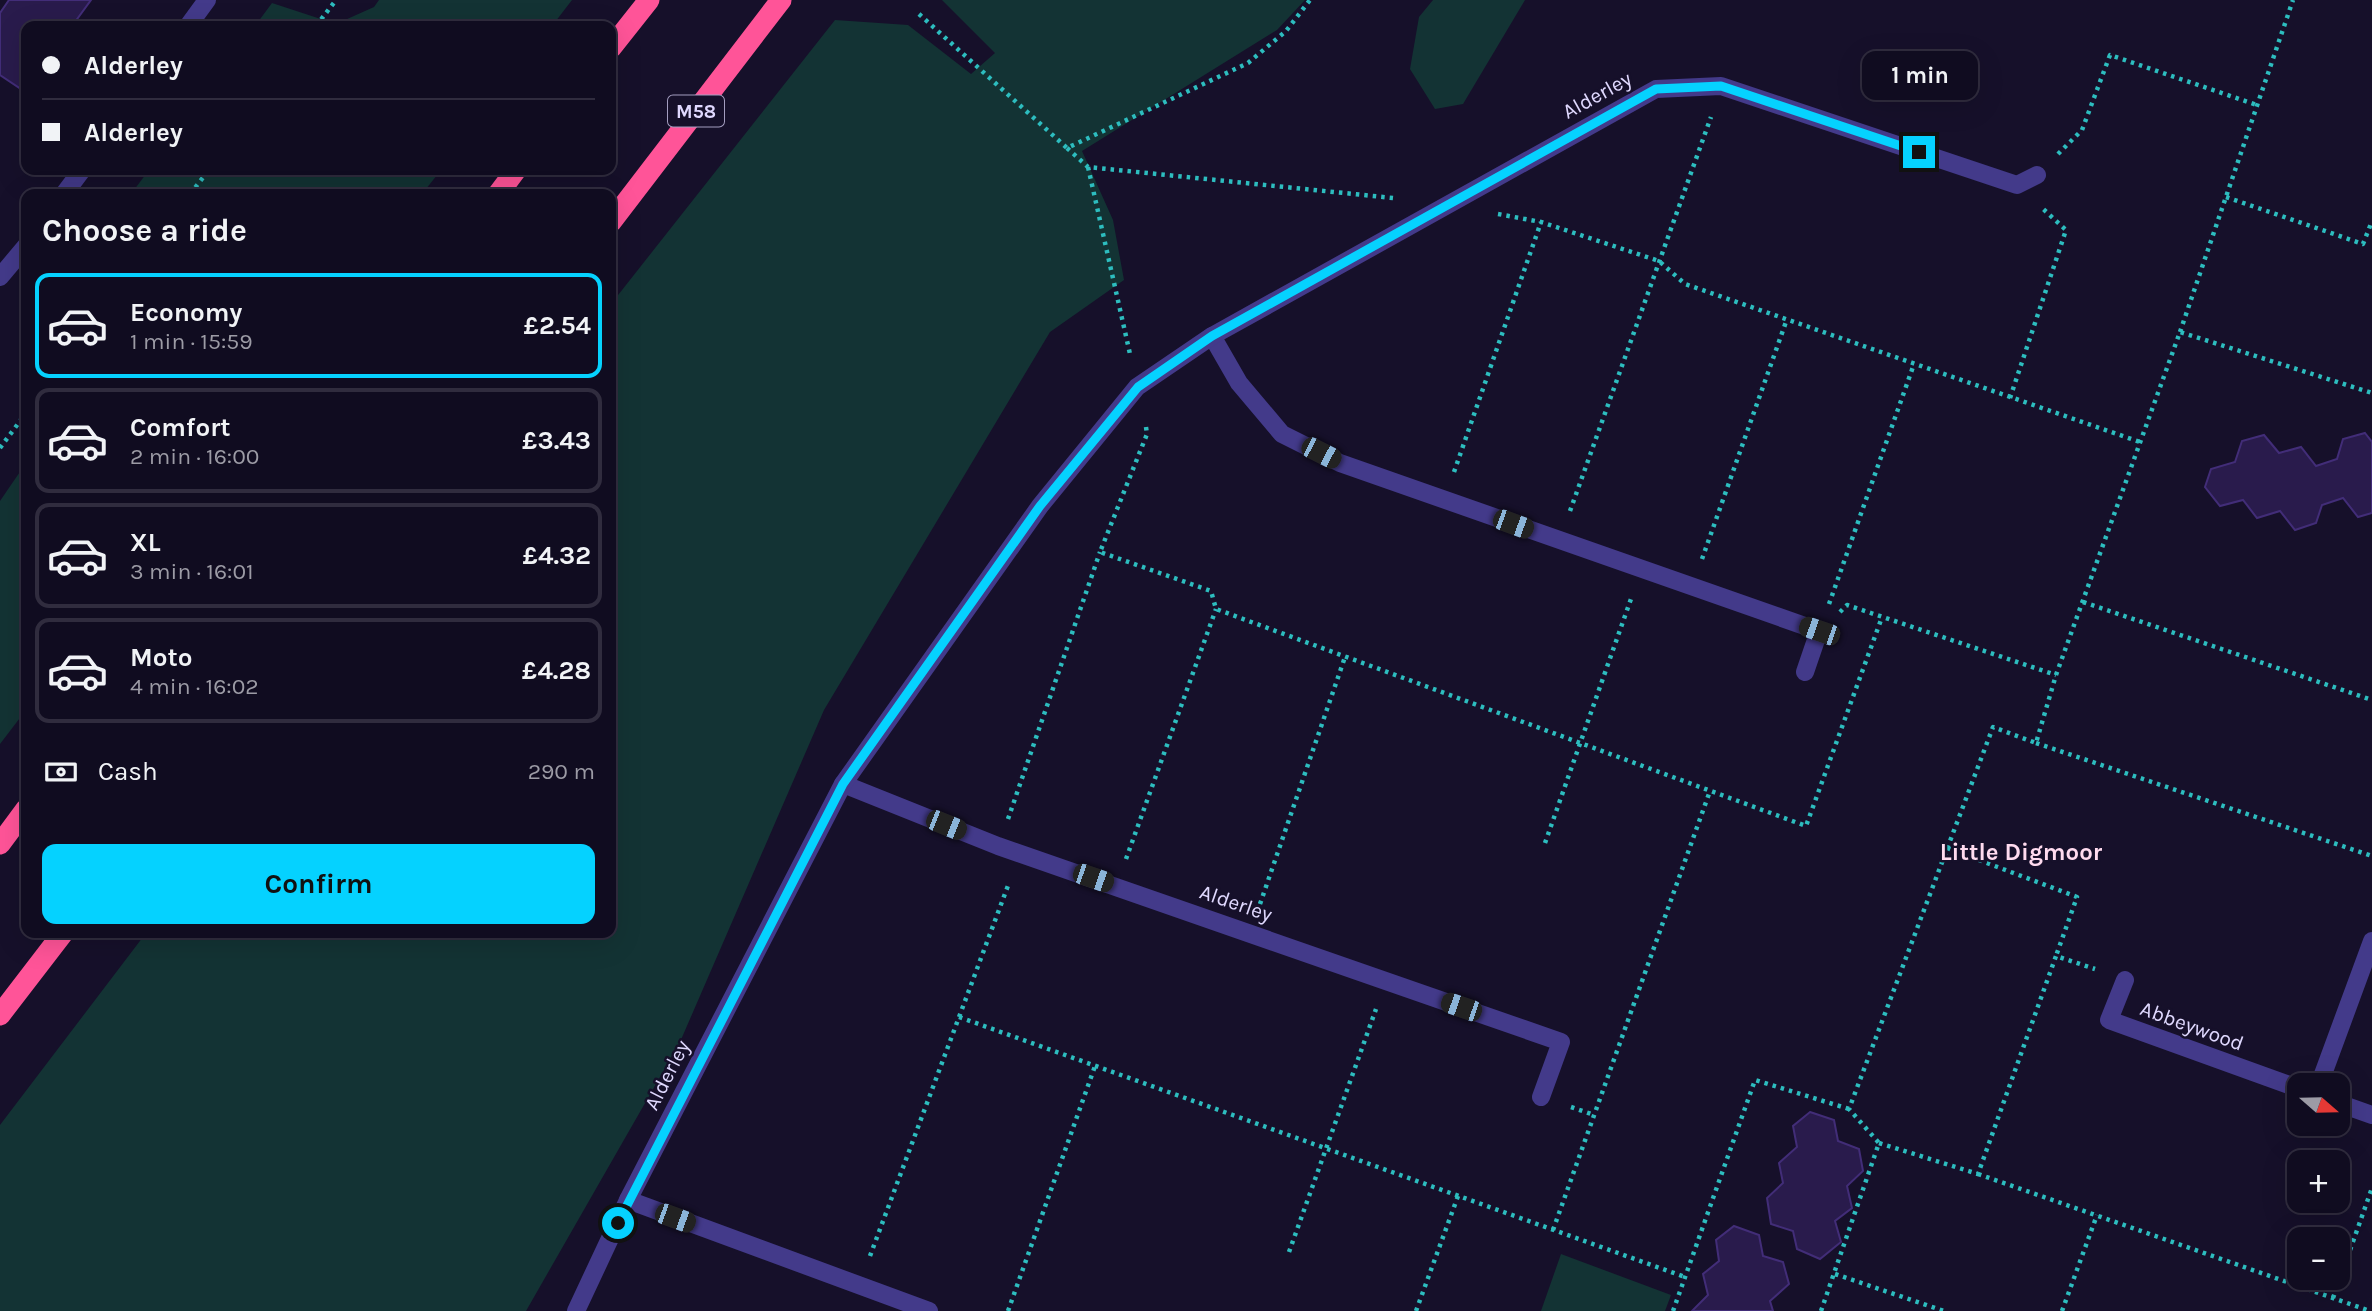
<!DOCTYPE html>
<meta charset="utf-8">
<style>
body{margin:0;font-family:Karla,sans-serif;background:#191529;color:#f1f3f6;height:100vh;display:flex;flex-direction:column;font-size:26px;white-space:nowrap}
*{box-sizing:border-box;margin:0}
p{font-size:23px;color:#9c9ba5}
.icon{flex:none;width:38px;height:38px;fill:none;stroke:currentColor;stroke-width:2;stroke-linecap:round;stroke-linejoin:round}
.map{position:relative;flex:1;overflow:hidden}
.drawer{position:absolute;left:21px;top:189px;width:595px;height:749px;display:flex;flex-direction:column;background:#100c20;border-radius:14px;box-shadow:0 7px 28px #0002,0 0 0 2px #302c3e}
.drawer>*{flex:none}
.top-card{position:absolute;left:21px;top:21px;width:595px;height:154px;border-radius:14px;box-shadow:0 7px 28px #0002,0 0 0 2px #302c3e;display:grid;align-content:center;height:154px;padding:0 21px;background:#100c20}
.needle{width:46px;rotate:110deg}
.tools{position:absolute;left:2287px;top:1073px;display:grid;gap:14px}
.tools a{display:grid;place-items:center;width:63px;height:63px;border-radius:14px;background:#100c20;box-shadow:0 7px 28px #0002,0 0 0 2px #302c3e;font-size:35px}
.end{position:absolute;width:32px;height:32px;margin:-16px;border:9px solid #05d2ff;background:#111;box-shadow:0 0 0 4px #111}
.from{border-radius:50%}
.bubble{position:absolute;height:49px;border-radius:14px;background:#100c20;box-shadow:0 7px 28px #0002,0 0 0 2px #302c3e;font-size:23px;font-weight:700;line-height:49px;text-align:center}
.car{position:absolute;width:21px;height:42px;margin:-21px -10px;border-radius:9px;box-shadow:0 0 5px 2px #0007;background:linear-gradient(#222 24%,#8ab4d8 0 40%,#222 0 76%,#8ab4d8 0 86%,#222 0)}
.top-card b{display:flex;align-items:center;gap:24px;height:66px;font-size:26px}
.top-card b+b{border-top:2px solid #302c3e}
.top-card i{width:18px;height:18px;background:#f1f3f6}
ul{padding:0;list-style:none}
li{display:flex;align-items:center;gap:21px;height:105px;margin:0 14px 10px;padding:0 7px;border:4px solid #302c3e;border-radius:14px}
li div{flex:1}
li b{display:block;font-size:26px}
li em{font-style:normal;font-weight:700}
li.on{border-color:#05d2ff}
li>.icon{width:63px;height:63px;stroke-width:1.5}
h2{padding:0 21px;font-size:32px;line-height:84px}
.pay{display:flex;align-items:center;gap:18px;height:77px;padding:0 21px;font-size:26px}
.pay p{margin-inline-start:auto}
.primary-button{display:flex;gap:14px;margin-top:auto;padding:14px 21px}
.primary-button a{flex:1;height:80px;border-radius:14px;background:#05d2ff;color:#111;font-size:28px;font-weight:700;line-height:80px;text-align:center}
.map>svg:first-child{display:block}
.green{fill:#133334}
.building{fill:#291b4c;stroke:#422d78;stroke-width:2}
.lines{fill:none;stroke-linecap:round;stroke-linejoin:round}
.path{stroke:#2dbdbf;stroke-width:4.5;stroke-dasharray:3.5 5;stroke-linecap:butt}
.minor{stroke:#433a8a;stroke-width:18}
.tertiary{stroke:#433a8a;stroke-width:18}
.motorway{stroke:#ff5498;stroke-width:21}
.route{stroke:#05d2ff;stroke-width:9}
.labels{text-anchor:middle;stroke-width:5;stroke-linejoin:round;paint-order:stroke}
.shield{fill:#16102a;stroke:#a39dbf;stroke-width:2}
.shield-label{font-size:19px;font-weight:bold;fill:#e0d9ff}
.street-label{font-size:21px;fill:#e0d9ff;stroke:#16102a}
.quarter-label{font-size:24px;font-weight:bold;fill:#ffdbef;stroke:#16102a}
</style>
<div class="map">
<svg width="2372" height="1311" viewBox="0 0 2372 1311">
<rect width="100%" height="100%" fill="#16102a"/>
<g class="green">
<polygon points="379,0 572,0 552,26 255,26 272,3 336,24 374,7"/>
<polygon points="942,0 1305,0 1277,30 1082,151 1113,220 1124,280 1050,332 824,710 680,1042 526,1311 0,1311 0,1125 146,933 611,933 611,304 835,20 908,25 971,74 995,53"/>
<polygon points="1433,0 1525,0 1463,104 1435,109 1410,69 1419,17"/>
<polygon points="149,170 441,170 422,194 131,194"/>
<polygon points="26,463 26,710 0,744 0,501"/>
<polygon points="1561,1254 1671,1295 1665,1311 1541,1311"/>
</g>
<g class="building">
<polygon points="9,0 91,0 72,26 26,26 26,88 24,91 0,75 0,13"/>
<polygon points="2365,433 2372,442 2372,513 2358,517 2343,498 2322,505 2316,523 2295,530 2280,511 2257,518 2243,500 2220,506 2205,487 2211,469 2235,462 2242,441 2264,435 2279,453 2301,447 2316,466 2337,459 2343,439"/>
<polygon points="1810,1112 1834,1120 1838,1141 1859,1149 1863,1171 1847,1186 1852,1208 1835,1221 1841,1242 1820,1259 1797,1249 1793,1231 1771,1224 1767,1198 1783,1183 1779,1163 1797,1147 1793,1126"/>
<polygon points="1734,1226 1759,1235 1763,1256 1783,1262 1789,1284 1770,1301 1773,1311 1692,1311 1708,1295 1703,1274 1719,1261 1716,1240"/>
</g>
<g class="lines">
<g class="path">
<polyline points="919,14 1067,148 1248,63 1286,31 1310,0"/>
<polyline points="316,26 336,0"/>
<polyline points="1067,148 1088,167 1393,198"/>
<polyline points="2058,154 2082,130 2110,55 2257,105"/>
<polyline points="1088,167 1130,354"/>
<polyline points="190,194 209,170"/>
<polyline points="2226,197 2363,244 2372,221"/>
<polyline points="1498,214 1541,222 1659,261 1685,284 2140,442"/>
<polyline points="2180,332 2293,0"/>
<polyline points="2010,398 2066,230 2041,207"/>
<polyline points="1146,427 1147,434 1100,552 1211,591 1216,609 1806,826 1882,617"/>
<polyline points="0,448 26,413"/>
<polyline points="1454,472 1541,222"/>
<polyline points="1570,511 1711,117"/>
<polyline points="1702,559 1787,319"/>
<polyline points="2083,602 2372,700"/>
<polyline points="1829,604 1914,364"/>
<polyline points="1840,612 1847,605 2056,675"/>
<polyline points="2036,743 2372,856"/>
<polyline points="1008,819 1100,552"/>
<polyline points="1545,843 1632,596"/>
<polyline points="1947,848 2077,897 2056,956"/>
<polyline points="1126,859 1216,609"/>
<polyline points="1260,904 1345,657"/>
<polyline points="959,1017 1685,1277"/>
<polyline points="1571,1107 1594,1115"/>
<polyline points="1879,1143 1978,1174 2056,956 2095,969"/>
<polyline points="1978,1174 2370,1311"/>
<polyline points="1553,1230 1710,791"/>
<polyline points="1289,1252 1376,1009"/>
<polyline points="870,1256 1009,883"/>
<polyline points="1835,1274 1944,1311"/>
<polyline points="2333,1298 2372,1188"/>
<polyline points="1008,1311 1095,1066"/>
<polyline points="1416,1311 1458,1196"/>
<polyline points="1673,1311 1755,1080 1849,1109"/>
<polyline points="1821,1311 1879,1143 1849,1109 1993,727 2036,743 2056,675 2180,332 2372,393"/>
<polyline points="2062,1311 2097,1215"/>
</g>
<g class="minor">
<polyline points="1212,336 1239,383 1282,434 1340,463 1819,631 1805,672"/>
<polyline points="843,784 998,846 1561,1042 1541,1097"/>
<polyline points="2125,980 2109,1020 2300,1089"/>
<polyline points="2319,1085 2372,941"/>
<polyline points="2338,1103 2372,1115"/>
<polyline points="628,1200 929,1311"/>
<polyline points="576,1311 628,1200 843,784 1040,506 1137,387 1212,336 1656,89 1721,86 2017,185 2037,175"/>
</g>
<g class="tertiary">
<polyline points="188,26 207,0"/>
<polyline points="64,194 82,170"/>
<polyline points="0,277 26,246"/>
</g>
<g class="motorway">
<polyline points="611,48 649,0"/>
<polyline points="498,194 516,170"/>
<polyline points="611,222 781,0"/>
<polyline points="0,844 26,809"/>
<polyline points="0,1015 63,933"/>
</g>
</g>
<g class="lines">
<polyline class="route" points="618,1223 843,784 1040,506 1138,387 1212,336 1656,89 1721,86 1919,152"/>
</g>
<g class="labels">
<rect class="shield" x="668" y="95.5" width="56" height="31" rx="5"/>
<g class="shield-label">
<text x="696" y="118">M58</text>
</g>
<g class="street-label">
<text transform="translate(1597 95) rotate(-29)" y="7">Alderley</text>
<text transform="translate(1236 903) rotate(19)" y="7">Alderley</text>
<text transform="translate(2192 1026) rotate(20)" y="7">Abbeywood</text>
<text transform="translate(667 1075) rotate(-63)" y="7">Alderley</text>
</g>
<g class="quarter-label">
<text x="2021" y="860">Little Digmoor</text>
</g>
</g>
</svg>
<div class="tools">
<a><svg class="needle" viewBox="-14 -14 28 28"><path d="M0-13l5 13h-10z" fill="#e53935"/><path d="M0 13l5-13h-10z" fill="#9c9ba5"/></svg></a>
<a>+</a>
<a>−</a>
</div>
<i class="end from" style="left:618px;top:1223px"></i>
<i class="end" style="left:1919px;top:152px"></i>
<div class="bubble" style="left:1862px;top:51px;width:116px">1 min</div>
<i class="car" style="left:1321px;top:453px;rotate:117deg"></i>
<i class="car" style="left:1513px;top:524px;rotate:110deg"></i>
<i class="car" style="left:1819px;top:631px;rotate:289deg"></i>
<i class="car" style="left:946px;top:825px;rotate:112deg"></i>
<i class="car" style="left:1093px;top:878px;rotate:109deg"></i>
<i class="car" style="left:1461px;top:1007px;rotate:289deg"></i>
<i class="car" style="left:675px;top:1218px;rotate:110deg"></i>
<div class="top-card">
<b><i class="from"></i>Alderley</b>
<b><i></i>Alderley</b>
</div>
<section class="drawer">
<h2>Choose a ride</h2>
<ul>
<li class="on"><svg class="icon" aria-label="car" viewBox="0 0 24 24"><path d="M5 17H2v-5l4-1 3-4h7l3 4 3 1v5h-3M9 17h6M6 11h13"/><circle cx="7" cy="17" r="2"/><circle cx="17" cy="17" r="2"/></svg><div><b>Economy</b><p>1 min · 15:59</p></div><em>£2.54</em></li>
<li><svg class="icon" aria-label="car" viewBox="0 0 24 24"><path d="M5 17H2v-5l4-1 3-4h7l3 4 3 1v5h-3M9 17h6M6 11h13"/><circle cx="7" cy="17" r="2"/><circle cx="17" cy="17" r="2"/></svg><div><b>Comfort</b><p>2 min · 16:00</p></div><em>£3.43</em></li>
<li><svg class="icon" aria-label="car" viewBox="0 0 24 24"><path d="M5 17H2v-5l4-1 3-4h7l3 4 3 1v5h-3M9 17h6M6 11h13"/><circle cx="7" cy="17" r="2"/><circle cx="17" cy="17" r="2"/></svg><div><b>XL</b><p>3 min · 16:01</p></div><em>£4.32</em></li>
<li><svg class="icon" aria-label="car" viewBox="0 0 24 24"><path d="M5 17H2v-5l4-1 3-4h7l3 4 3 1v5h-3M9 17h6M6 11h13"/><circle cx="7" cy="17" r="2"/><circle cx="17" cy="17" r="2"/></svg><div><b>Moto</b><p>4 min · 16:02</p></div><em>£4.28</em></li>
</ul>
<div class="pay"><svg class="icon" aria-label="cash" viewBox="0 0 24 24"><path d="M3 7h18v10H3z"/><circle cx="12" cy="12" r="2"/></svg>Cash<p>290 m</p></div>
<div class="primary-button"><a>Confirm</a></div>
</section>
</div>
